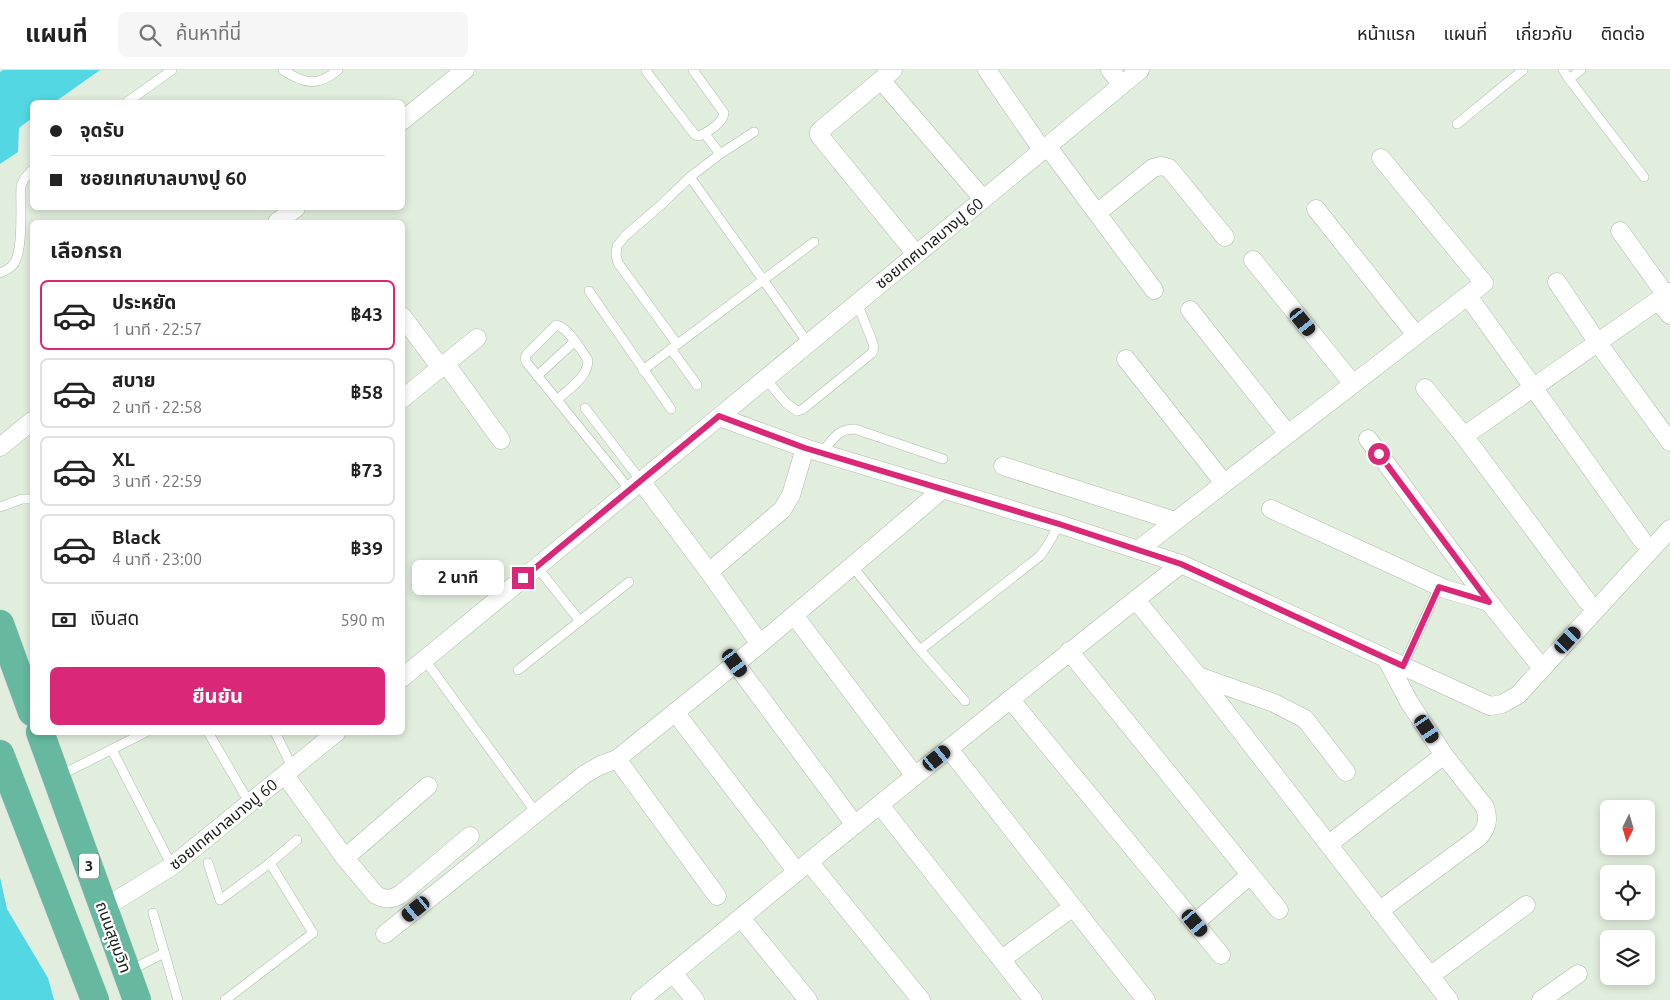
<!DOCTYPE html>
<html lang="th">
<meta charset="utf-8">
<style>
body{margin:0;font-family:Ubuntu,"Noto Sans Thai",sans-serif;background:#f6f6f6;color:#222;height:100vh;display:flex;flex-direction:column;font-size:19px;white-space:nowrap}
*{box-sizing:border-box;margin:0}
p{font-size:16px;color:#767676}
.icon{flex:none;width:28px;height:28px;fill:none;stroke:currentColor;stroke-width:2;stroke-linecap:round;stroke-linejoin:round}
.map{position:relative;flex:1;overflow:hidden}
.panel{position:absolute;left:30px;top:150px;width:375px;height:515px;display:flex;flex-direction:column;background:#fff;border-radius:8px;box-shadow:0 2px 8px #0003}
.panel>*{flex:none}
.banner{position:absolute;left:30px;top:30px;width:375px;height:110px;border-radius:8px;box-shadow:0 2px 8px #0003;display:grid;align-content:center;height:110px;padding:0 20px;background:#fff}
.needle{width:32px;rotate:185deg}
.tools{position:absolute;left:1600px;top:730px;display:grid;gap:10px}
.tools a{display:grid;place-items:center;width:55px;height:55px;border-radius:8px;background:#fff;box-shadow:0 2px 8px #0003;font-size:25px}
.end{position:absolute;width:22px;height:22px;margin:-11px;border:6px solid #db2777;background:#fff;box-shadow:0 0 0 2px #fff}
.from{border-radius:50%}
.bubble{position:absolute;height:35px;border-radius:8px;background:#fff;box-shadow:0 2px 8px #0003;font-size:16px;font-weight:700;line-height:35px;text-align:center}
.car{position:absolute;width:15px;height:30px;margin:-15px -8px;border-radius:6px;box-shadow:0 0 4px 1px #0007;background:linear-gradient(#222 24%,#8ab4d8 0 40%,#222 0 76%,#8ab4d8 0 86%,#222 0)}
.banner b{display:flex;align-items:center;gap:18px;height:48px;font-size:19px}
.banner b+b{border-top:1px solid #e0e0e0}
.banner i{width:12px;height:12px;background:#222}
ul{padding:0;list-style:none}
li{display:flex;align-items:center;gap:15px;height:70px;margin:0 10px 8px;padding:0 10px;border:2px solid #e0e0e0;border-radius:8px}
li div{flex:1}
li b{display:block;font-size:19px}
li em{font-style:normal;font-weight:700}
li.current{border-color:#db2777}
li>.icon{width:45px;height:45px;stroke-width:1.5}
h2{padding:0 20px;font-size:22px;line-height:60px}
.pay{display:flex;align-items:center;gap:12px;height:55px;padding:0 20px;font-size:19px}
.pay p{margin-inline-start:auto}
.primary-button{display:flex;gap:10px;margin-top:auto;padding:10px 20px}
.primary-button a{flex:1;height:58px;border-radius:8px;background:#db2777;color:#fff;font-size:20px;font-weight:700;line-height:58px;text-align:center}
header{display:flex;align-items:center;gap:30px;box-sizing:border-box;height:70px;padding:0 25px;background:#fff;border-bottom:1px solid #e0e0e0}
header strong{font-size:24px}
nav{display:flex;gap:28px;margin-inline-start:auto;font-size:18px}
.search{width:350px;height:45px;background:#f6f6f6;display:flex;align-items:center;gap:12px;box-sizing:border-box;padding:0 18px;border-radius:8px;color:#767676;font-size:19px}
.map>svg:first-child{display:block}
.water{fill:#53d8e3}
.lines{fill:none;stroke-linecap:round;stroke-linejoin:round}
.service-casing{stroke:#afbbab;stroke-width:10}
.minor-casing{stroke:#afbbab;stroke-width:19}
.trunk-casing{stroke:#d1d2d1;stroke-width:29}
.service{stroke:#fff;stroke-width:9}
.minor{stroke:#fff;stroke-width:18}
.trunk{stroke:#66b8a0;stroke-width:28}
.route{stroke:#db2777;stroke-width:6}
.labels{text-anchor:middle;stroke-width:4.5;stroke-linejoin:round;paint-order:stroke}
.shield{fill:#fff;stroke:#5d605d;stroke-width:1}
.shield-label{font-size:15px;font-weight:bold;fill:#181c17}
.street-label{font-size:16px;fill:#181c17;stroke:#fff}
</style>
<header>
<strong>แผนที่</strong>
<div class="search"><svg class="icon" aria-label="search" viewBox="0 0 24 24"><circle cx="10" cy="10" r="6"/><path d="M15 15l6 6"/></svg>ค้นหาที่นี่</div>
<nav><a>หน้าแรก</a><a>แผนที่</a><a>เกี่ยวกับ</a><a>ติดต่อ</a></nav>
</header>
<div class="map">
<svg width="1670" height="930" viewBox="0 0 1670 930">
<rect width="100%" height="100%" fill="#e1eddd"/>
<g class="water">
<polygon points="3,0 100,0 55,32 32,32 32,48 19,58 18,82 0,94 0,2"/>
<polygon points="0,807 7,839 48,908 54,930 0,930"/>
</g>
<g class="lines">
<defs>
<g id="service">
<path d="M283 0C304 14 318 17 338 0"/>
<polyline points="1563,0 1569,9 1581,0"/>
<path d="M646 1 695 65 699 66C708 62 723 53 724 43L693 0"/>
<polyline points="1569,9 1644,107"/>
<polyline points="127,32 172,0"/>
<polyline points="1457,54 1523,0"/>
<polyline points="705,64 720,84"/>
<polyline points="690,107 808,273"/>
<path d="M0 203C4 201 11 198 13 195 24 182 20 134 21 116L24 109 32 100"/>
<polyline points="589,221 671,339"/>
<polyline points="677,274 618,193 616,185 617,176 625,166 661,135 690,107 720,84 754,62"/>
<polyline points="671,279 697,315"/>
<polyline points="643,300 814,172"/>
<polyline points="537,306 574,272"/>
<polyline points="765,308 786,333 797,341 803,339 872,283 874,278 873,273 857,233"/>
<path d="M557 330C568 319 588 308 588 290 581 280 568 257 556 255L527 284 525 288 527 293 630 420"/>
<polyline points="585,338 641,411"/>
<path d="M822 383C833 369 837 359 855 359L943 389"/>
<polyline points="0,437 22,429 32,429"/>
<polyline points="852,496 920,580 965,631"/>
<polyline points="537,497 580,551"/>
<polyline points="920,580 1040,486 1049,473 1059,454"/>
<polyline points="425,590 532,737"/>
<polyline points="1403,596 1439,517"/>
<polyline points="518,600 629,512"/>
<polyline points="208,662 250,734"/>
<polyline points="275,662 293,699"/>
<polyline points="112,680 172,796"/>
<polyline points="59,706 146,662"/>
<polyline points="208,793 220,830 270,793 297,770"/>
<polyline points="153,843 178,930"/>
<polyline points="129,901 164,883"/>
<polyline points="225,930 313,863 270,793"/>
</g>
<g id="minor">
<polyline points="893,0 822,59 819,62 819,65 916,184"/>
<polyline points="987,0 1043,81"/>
<polyline points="1110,0 1122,15"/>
<polyline points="881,10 983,129"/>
<polyline points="402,51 465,0"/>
<polyline points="1048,77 1154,220"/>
<polyline points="1316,139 1416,265"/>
<polyline points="1097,143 1153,98 1161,96 1169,98 1225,167"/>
<polyline points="277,152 296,138"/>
<polyline points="1620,161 1666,225"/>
<polyline points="1253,190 1353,314"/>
<polyline points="1557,212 1598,273 1670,372"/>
<polyline points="1468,226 1642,470"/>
<polyline points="1658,231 1670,245"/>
<polyline points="1190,240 1288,364"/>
<polyline points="402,246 441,298"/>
<polyline points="1126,289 1224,413"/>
<polyline points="446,294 501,370"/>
<polyline points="1425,318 1464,366 1587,531"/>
<polyline points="402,329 477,268"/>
<polyline points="719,347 1140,0"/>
<polyline points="1464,366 1670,222"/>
<polyline points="1368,369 1489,532 1542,598"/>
<polyline points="0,377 32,351"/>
<polyline points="1003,396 1175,451"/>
<polyline points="641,411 709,502 760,574"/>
<polyline points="1271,439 1445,519 1489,532"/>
<polyline points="1138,480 1484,213 1381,88"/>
<polyline points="709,502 782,440 791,425 805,378"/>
<polyline points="1136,530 1198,606 1449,930"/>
<polyline points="794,545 915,706"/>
<polyline points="1069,581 1279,840"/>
<polyline points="735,593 855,755"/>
<polyline points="1198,606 1274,633 1305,649 1346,702"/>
<polyline points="402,608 719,347 805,378 1059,454 1181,494 1490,636 1502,634 1518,625 1670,459"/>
<polyline points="1010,629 1221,885"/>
<polyline points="675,642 797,802"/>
<polyline points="949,679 1146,930"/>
<polyline points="617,689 717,826"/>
<path d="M285 705 345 788 376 825C385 830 392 830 401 824L470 766"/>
<polyline points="880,735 1033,930"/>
<polyline points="1329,774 1444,685"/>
<polyline points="345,788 428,716"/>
<polyline points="809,792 921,930"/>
<polyline points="104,838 172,796 337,662"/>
<path d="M1379 841 1479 767C1487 758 1489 750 1485 737L1444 685 1409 632 1387 590"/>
<polyline points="741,848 808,930"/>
<polyline points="1195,853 1250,805"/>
<polyline points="385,864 585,704 601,695 617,689 760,574 943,419"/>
<polyline points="1002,889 1073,837"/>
<polyline points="673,903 695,930"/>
<polyline points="1430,906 1526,835"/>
<path d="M640 930C819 783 999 637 1181 494"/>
<polyline points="1541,930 1578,904"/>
</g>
<g id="trunk">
<polyline points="0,554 32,642"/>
<polyline points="40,662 137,930"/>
<polyline points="0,684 95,930"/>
</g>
</defs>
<use href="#service" class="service-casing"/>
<use href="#minor" class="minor-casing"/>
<use href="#trunk" class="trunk-casing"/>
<use href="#service" class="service"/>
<use href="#minor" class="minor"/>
<use href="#trunk" class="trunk"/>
</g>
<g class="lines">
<polyline class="route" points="523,508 719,346 805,378 1059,454 1181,494 1403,596 1439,517 1489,532 1379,384"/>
</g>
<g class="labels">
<rect class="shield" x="79" y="783.5" width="20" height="25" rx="4"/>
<g class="shield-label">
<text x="89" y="801">3</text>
</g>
<g class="street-label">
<text transform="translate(929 173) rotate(-39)" y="6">ซอยเทศบาลบางปู 60</text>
<text transform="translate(223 754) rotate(-39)" y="6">ซอยเทศบาลบางปู 60</text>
<text transform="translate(114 867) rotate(70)" y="6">ถนนสุขุมวิท</text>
</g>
</g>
</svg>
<div class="tools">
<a><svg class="needle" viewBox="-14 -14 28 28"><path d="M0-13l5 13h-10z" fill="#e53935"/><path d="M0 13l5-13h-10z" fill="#767676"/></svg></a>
<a><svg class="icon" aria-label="locate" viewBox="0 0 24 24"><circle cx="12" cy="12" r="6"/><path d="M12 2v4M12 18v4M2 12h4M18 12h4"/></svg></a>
<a><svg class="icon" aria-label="layers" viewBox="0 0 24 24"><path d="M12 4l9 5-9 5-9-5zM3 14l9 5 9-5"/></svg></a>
</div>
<i class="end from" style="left:1379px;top:384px"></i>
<i class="end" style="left:523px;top:508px"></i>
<div class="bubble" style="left:412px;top:490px;width:92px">2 นาที</div>
<i class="car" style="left:1303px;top:252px;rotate:141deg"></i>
<i class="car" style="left:1568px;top:570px;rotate:43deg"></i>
<i class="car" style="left:735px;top:593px;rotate:144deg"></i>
<i class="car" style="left:1427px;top:659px;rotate:146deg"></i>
<i class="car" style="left:937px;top:688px;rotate:51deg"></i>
<i class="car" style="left:416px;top:839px;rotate:231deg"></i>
<i class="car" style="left:1195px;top:853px;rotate:140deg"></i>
<div class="banner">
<b><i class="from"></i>จุดรับ</b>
<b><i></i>ซอยเทศบาลบางปู 60</b>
</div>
<section class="panel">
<h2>เลือกรถ</h2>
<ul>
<li class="current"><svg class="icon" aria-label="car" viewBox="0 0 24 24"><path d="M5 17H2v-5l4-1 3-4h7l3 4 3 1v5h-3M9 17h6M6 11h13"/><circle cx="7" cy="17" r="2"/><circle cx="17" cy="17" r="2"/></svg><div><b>ประหยัด</b><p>1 นาที · 22:57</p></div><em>฿43</em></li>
<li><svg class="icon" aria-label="car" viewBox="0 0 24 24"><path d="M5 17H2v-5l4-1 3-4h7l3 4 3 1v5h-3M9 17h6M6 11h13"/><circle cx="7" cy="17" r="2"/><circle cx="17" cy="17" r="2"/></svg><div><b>สบาย</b><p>2 นาที · 22:58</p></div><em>฿58</em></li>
<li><svg class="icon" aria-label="car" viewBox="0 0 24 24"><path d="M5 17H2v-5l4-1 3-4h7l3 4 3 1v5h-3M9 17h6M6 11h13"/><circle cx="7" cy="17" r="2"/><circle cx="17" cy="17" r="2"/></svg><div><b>XL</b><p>3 นาที · 22:59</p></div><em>฿73</em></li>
<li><svg class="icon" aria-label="car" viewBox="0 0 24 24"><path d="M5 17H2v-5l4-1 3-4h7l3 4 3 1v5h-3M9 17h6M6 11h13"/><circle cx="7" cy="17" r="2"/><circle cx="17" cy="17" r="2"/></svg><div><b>Black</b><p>4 นาที · 23:00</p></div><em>฿39</em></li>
</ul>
<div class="pay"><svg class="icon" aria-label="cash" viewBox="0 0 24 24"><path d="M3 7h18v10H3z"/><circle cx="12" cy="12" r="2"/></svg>เงินสด<p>590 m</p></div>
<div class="primary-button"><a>ยืนยัน</a></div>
</section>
</div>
